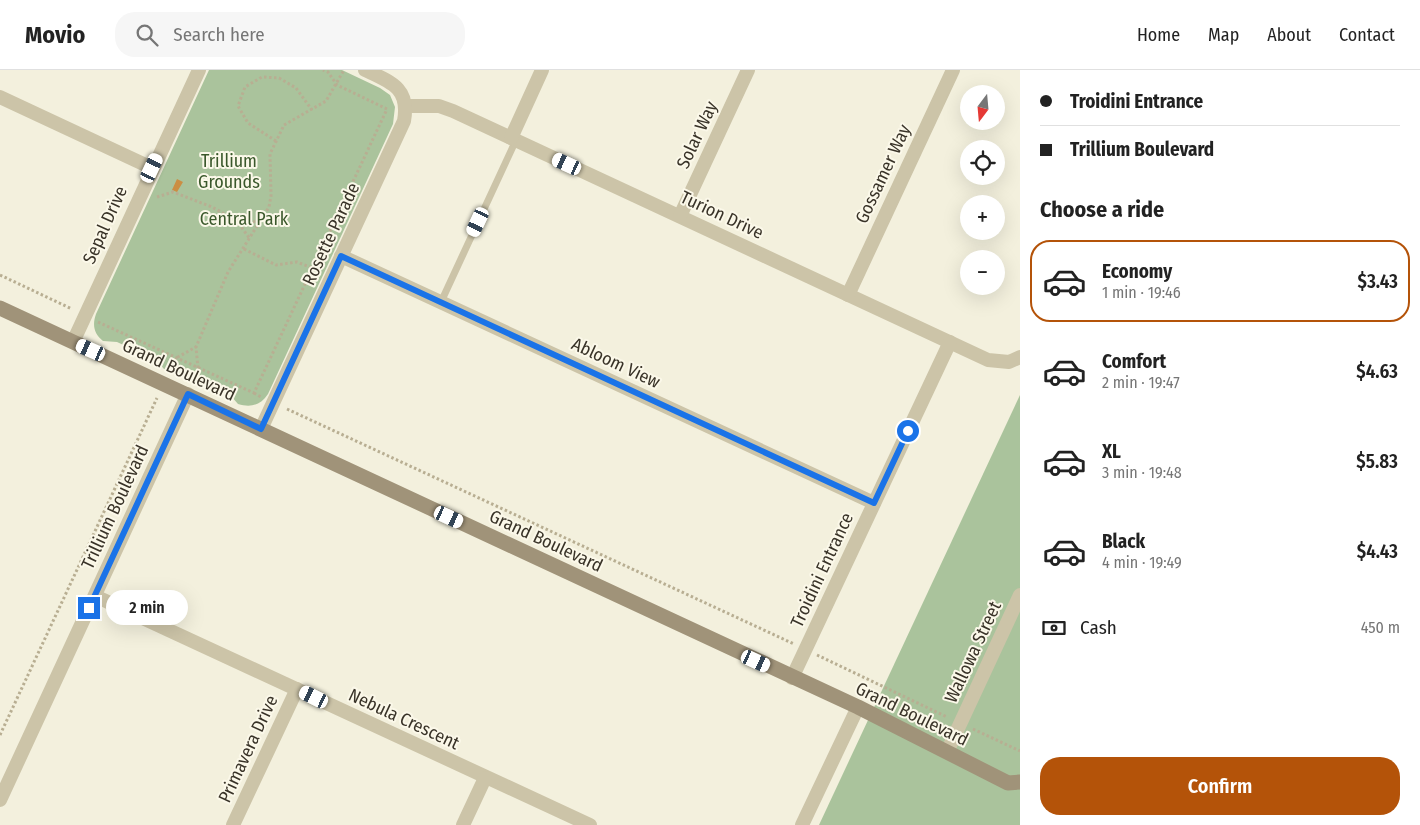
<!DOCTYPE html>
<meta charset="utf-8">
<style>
body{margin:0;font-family:"Fira Sans Condensed",sans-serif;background:#f6f6f6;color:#222;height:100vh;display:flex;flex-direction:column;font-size:19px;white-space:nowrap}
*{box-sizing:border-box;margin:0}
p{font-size:16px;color:#767676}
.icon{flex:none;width:28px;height:28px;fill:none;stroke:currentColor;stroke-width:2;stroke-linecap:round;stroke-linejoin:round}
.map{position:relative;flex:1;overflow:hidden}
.panel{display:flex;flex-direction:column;background:#fff;width:400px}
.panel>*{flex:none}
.top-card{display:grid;align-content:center;height:110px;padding:0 20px;background:#fff}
.needle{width:32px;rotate:196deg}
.fabs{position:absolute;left:960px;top:15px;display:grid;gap:10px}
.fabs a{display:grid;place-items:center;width:45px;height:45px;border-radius:50%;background:#fff;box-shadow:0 5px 20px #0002;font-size:25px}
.end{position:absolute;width:22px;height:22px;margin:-11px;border:6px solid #1a73e8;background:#fff;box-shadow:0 0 0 2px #fff}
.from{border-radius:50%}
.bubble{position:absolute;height:35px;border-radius:18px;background:#fff;box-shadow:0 5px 20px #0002;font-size:16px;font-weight:600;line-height:35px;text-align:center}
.car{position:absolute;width:15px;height:30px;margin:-15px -8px;border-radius:6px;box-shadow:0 0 4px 1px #0007;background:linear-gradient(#fff 24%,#345 0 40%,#fff 0 76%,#345 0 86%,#fff 0)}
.top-card b{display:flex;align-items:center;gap:18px;height:48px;font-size:19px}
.top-card b+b{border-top:1px solid #e0e0e0}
.top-card i{width:12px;height:12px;background:#222}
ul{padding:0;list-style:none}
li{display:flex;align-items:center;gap:15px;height:82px;margin:0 10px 8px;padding:0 10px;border:2px solid transparent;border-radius:20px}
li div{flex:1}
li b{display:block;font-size:19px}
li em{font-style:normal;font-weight:600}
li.current{border-color:#b45309}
li>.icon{width:45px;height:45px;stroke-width:1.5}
h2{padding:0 20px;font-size:22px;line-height:60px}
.pay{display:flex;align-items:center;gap:12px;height:55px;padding:0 20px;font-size:19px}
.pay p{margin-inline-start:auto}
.action{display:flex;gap:10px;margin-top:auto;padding:10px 20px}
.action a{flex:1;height:58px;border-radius:20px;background:#b45309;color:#fff;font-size:20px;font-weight:600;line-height:58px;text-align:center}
header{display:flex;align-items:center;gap:30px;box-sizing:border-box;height:70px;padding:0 25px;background:#fff;border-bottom:1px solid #e0e0e0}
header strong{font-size:24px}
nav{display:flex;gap:28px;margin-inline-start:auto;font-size:18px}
.search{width:350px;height:45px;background:#f6f6f6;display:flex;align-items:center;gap:12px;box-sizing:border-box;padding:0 18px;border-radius:20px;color:#767676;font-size:19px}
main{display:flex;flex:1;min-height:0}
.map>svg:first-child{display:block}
.green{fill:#aac39c}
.building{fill:#cb8e43}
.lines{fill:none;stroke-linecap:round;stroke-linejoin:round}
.path{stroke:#b8ae92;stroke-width:3;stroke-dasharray:2.5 2.5;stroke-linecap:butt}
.lane{stroke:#ccc4a8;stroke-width:7}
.street{stroke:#ccc4a8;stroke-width:14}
.secondary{stroke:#a09379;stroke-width:15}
.route{stroke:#1a73e8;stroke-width:6}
.labels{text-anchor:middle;stroke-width:4;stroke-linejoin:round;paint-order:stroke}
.street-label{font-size:18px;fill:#393328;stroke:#fbf8e9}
.park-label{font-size:18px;fill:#3a582b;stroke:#fbf8e9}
</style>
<header>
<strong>Movio</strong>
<div class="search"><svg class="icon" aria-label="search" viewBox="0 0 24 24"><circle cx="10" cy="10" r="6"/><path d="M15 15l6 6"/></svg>Search here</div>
<nav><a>Home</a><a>Map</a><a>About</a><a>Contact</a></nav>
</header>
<main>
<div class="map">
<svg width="1020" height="755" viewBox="0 0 1020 755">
<rect width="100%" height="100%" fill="#f3f0dd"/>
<g class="green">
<path d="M209 0H342L380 18 390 25 395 37 393 54 268 324C261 335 251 338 238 334L231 326 184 303 174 304 164 299 156 290 117 272 103 271C94 264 92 255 96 244Z"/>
<polygon points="1020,325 1020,755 819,755"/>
</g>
<polygon class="building" points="177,109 183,112 177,122 172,120"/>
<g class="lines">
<g class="path">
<polyline points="276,71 248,53 238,36 245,17 262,7 279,8 296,18 312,40"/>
<polyline points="157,127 173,122 212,137 237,151 250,169"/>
<polyline points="238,151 260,152"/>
<polyline points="244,179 276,195 297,192 320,201"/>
<polyline points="0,205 72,239"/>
<polyline points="98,252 254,323 387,39 337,15 328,2 323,0"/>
<polyline points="198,298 196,277 228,202 269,137 271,126 270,84 284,55 326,31 344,0"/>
<polyline points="170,300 176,288 196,277"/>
<polyline points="254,323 261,327"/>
<polyline points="287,339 794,574"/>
<polyline points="817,585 947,647"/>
<polyline points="973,659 1020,681"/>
<polyline points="0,665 157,328"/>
</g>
<polyline class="lane" points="441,232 516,70"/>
<g class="street">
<polyline points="0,27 152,98"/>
<polyline points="407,36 439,36 453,41 988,290 1009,292 1020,287"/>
<polyline points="511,68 542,0"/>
<polyline points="680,146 748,0"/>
<polyline points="341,186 874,433"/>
<polyline points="848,225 953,0"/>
<polyline points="73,272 199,0"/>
<path d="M261 359 404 51C410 18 391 12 365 0"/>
<polyline points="95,526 590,755"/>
<polyline points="792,608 950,272"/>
<polyline points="947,682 1020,525"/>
<polyline points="0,730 188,324"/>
<polyline points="233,755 297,619"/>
<polyline points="463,755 485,708"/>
<polyline points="802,755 858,637"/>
</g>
<polyline class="secondary" points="0,238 858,637 1008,713 1020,712"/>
</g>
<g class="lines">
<polyline class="route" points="89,538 188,324 261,359 341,186 874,433 908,361"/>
</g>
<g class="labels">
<g class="street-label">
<text transform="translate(697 65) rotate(-65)" y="6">Solar Way</text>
<text transform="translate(883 104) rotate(-65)" y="6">Gossamer Way</text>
<text transform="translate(722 145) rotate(25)" y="6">Turion Drive</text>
<text transform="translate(105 155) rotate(-66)" y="6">Sepal Drive</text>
<text transform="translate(331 164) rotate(-65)" y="6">Rosette Parade</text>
<text transform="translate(616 293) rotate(25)" y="6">Abloom View</text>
<text transform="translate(179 300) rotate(25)" y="6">Grand Boulevard</text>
<text transform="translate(115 437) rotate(-65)" y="6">Trillium Boulevard</text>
<text transform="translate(546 471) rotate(25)" y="6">Grand Boulevard</text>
<text transform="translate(822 500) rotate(-65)" y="6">Troidini Entrance</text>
<text transform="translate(973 582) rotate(-65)" y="6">Wallowa Street</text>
<text transform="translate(912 644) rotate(26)" y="6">Grand Boulevard</text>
<text transform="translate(404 649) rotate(25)" y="6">Nebula Crescent</text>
<text transform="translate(248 679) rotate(-65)" y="6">Primavera Drive</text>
</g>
<g class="park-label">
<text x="229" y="97">Trillium<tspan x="229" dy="21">Grounds</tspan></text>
<text x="244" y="155">Central Park</text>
</g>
</g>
</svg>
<div class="fabs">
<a><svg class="needle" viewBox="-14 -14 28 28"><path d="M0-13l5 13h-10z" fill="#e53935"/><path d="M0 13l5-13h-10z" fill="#767676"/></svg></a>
<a><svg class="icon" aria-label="locate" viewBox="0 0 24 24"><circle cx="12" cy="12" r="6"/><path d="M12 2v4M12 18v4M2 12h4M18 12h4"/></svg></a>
<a>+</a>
<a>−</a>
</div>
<i class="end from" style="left:908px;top:361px"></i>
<i class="end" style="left:89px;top:538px"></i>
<div class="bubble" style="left:106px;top:520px;width:82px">2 min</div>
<i class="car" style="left:567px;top:94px;rotate:295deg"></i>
<i class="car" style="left:152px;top:98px;rotate:25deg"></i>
<i class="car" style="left:478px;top:152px;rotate:205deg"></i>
<i class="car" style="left:91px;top:280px;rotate:294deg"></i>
<i class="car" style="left:449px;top:447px;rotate:115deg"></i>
<i class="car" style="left:756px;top:591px;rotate:115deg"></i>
<i class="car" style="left:314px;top:627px;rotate:296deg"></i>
</div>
<section class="panel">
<div class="top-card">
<b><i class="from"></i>Troidini Entrance</b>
<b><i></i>Trillium Boulevard</b>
</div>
<h2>Choose a ride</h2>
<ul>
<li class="current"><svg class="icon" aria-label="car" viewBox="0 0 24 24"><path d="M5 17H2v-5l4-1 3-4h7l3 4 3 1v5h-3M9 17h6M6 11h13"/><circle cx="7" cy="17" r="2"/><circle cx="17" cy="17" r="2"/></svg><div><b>Economy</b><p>1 min · 19:46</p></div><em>$3.43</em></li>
<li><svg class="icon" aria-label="car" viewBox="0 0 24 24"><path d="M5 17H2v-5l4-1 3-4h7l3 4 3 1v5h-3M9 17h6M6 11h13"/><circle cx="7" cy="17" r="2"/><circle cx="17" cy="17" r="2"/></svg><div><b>Comfort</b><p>2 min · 19:47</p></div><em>$4.63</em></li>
<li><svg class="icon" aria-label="car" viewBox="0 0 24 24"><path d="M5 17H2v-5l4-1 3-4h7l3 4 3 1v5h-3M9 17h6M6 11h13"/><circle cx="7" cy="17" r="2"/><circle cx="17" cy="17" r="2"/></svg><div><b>XL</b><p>3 min · 19:48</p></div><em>$5.83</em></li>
<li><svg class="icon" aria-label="car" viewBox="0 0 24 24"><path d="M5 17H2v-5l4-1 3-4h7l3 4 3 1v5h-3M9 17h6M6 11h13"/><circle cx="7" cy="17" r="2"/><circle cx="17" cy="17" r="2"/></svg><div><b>Black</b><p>4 min · 19:49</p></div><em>$4.43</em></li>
</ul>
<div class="pay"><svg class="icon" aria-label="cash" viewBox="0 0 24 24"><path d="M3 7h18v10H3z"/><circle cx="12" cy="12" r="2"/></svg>Cash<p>450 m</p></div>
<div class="action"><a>Confirm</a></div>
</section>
</main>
